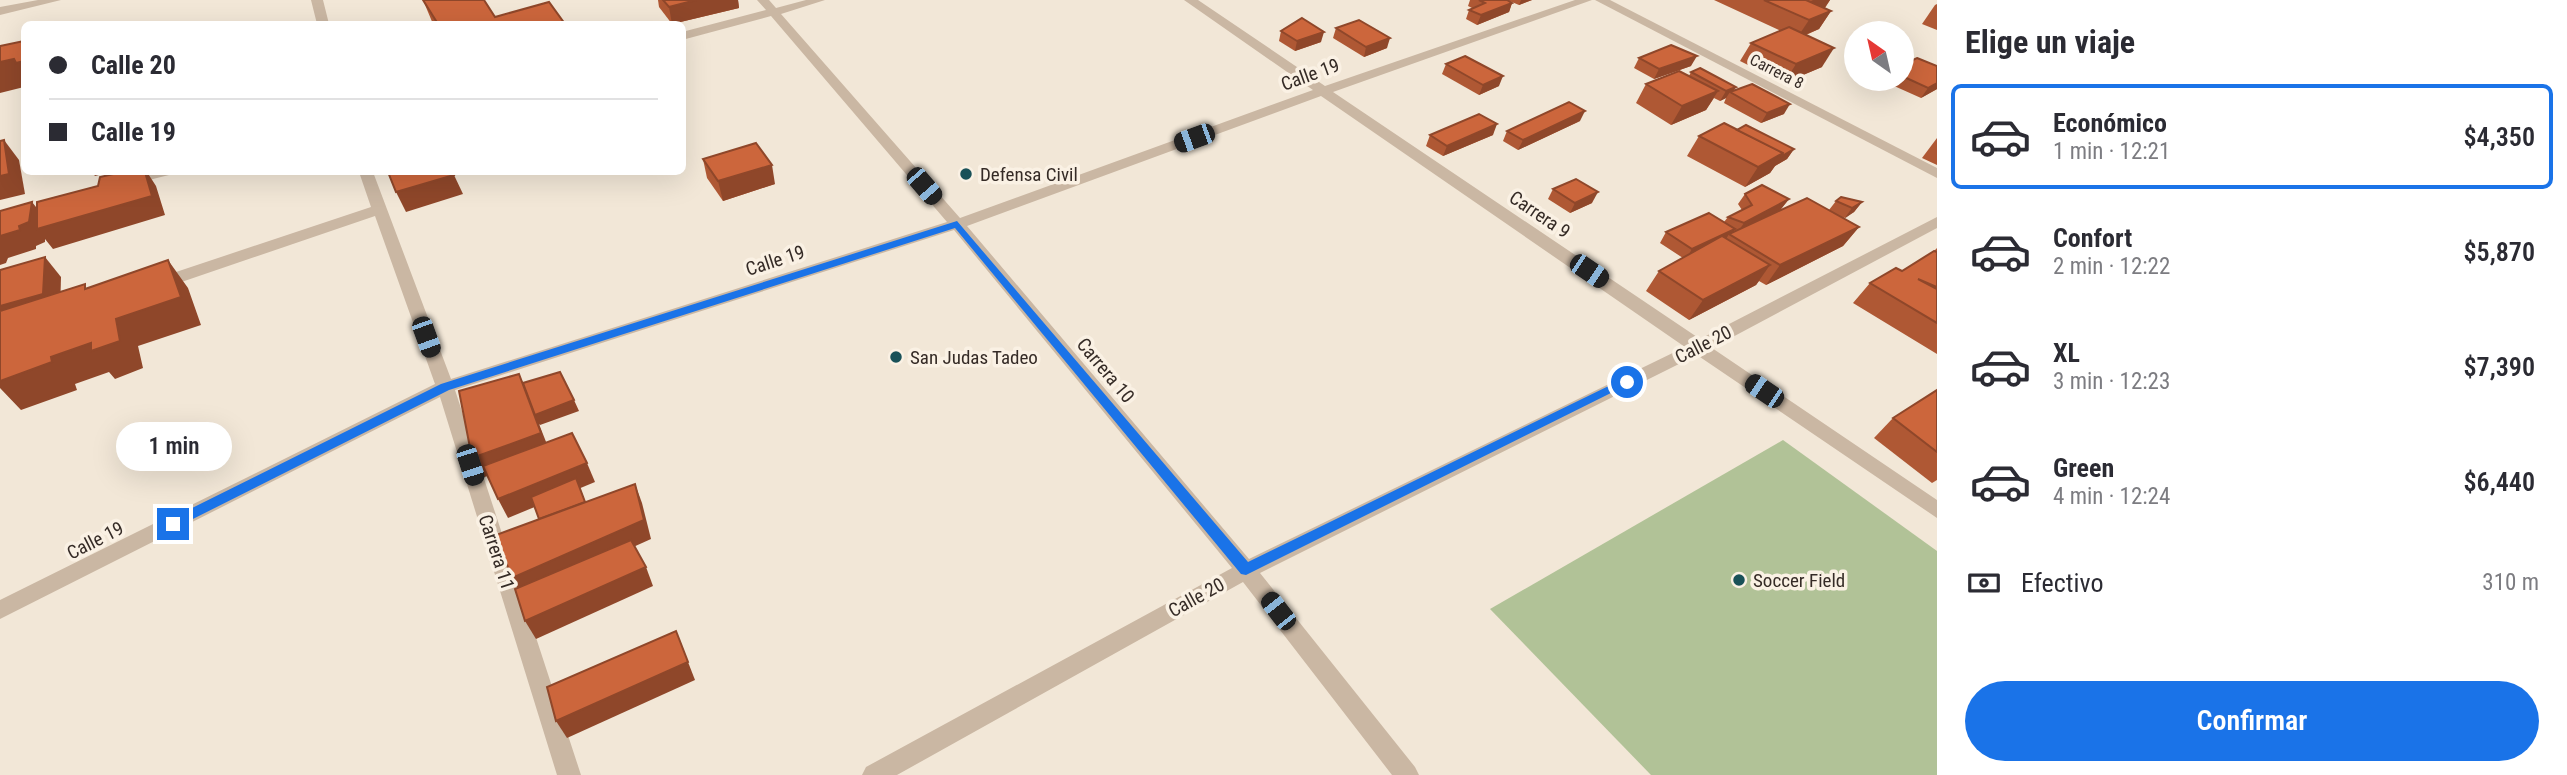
<!DOCTYPE html>
<html lang="es">
<meta charset="utf-8">
<style>
body{margin:0;font-family:"Roboto Condensed",sans-serif;background:#f7f7f7;color:#2b2b33;height:100vh;display:flex;flex-direction:column;font-size:26px;white-space:nowrap}
*{box-sizing:border-box;margin:0}
p{font-size:23px;color:#7c7c81}
.icon{flex:none;width:38px;height:38px;fill:none;stroke:currentColor;stroke-width:2;stroke-linecap:round;stroke-linejoin:round}
.map{position:relative;flex:1;overflow:hidden}
.sheet{display:flex;flex-direction:column;background:#fff;width:630px}
.sheet>*{flex:none}
.top-card{position:absolute;left:21px;top:21px;width:665px;height:154px;border-radius:10px;box-shadow:0 7px 28px #0002;display:grid;align-content:center;height:154px;padding:0 28px;background:#fff}
.needle{width:46px;rotate:326deg}
.buttons{position:absolute;left:1844px;top:21px;display:grid;gap:14px}
.buttons a{display:grid;place-items:center;width:70px;height:70px;border-radius:50%;background:#fff;box-shadow:0 7px 28px #0002;font-size:35px}
.end{position:absolute;width:32px;height:32px;margin:-16px;border:9px solid #1a73e8;background:#fff;box-shadow:0 0 0 4px #fff}
.from{border-radius:50%}
.bubble{position:absolute;height:49px;border-radius:24px;background:#fff;box-shadow:0 7px 28px #0002;font-size:23px;font-weight:600;line-height:49px;text-align:center}
.car{position:absolute;width:21px;height:42px;margin:-21px -10px;border-radius:9px;box-shadow:0 0 5px 2px #0007;background:linear-gradient(#222 24%,#8ab4d8 0 40%,#222 0 76%,#8ab4d8 0 86%,#222 0)}
.top-card b{display:flex;align-items:center;gap:24px;height:66px;font-size:26px}
.top-card b+b{border-top:2px solid #e1e1e2}
.top-card i{width:18px;height:18px;background:#2b2b33}
ul{padding:0;list-style:none}
li{display:flex;align-items:center;gap:21px;height:105px;margin:0 14px 10px;padding:0 14px;border:4px solid transparent;border-radius:10px}
li div{flex:1}
li b{display:block;font-size:26px}
li em{font-style:normal;font-weight:600}
li.current{border-color:#1a73e8}
li>.icon{width:63px;height:63px;stroke-width:1.5}
h2{padding:0 28px;font-size:32px;line-height:84px}
.pay{display:flex;align-items:center;gap:18px;height:77px;padding:0 28px;font-size:26px}
.pay p{margin-inline-start:auto}
.primary-button{display:flex;gap:14px;margin-top:auto;padding:14px 28px}
.primary-button a{flex:1;height:80px;border-radius:42px;background:#1a73e8;color:#fff;font-size:28px;font-weight:600;line-height:80px;text-align:center}
main{display:flex;flex:1;min-height:0}
.map>svg:first-child{display:block}
.green{fill:#b1c297}
.lines{fill:none;stroke-linecap:round;stroke-linejoin:round}
.minor{fill:#cab7a3;fill-rule:evenodd}
.wall{fill:#af5834}
.shaded-wall{fill:#8f472a}
.building{fill:#cc663c;stroke:#8f472a;stroke-width:2}
.route{fill:#1a73e8}
.poi-dot{fill:#195158;stroke:#faf1e4;stroke-width:2.5}
.labels{text-anchor:middle;stroke-width:7;stroke-linejoin:round;paint-order:stroke}
.far-street-label{font-size:16px;fill:#352b26;stroke:#faf1e4}
.street-label{font-size:19px;fill:#352b26;stroke:#faf1e4}
.poi-label{font-size:19px;fill:#352b26;stroke:#faf1e4;text-anchor:start}
</style>
<main>
<div class="map">
<svg width="1937" height="775" viewBox="0 0 1937 775">
<rect width="100%" height="100%" fill="#f2e7d7"/>
<polygon class="green" points="1783,440 1937,551 1937,775 1651,775 1490,609"/>
<g class="lines">
<g class="minor">
<polygon points="38,0 61,0 0,15 0,7"/>
<polygon points="311,0 323,0 329,24 317,24"/>
<path d="M757 0H769L776 8 806 0H825L781 14 960 218 1313 90 1184 0H1198L1325 86 1575 0H1592L1333 92 1700 339 1937 217V228L1712 348 1937 500V518L1697 355 1260 573 1415 767 1419 775H1392L1243 582 897 775H862L866 767 1232 568 954 230 455 390 581 775H557L440 397 0 619V600L435 384 375 216 164 288 158 289 150 284 152 280 371 207 359 172H373L451 379 947 222 771 16 682 40V32L766 10ZM1321 96 1685 347 1249 559 967 226Z"/>
<polygon points="1595,0 1610,0 1937,168 1937,178"/>
<polygon points="149,172 171,172 169,175 129,185 122,181 124,178"/>
</g>
</g>
<g class="wall">
<polygon points="423,0 495,17 549,2 565,24 433,24"/>
<polygon points="658,0 738,0 739,8 672,24 659,7"/>
<polygon points="1470,0 1507,0 1512,3 1509,12 1477,25 1466,19 1469,10 1472,8 1468,6"/>
<polygon points="1507,0 1532,0 1519,5"/>
<polygon points="1714,0 1830,0 1825,8 1831,11 1819,29 1806,35 1822,67 1784,83 1740,61 1751,43 1781,31"/>
<polygon points="1937,4 1937,30 1922,24 1935,5"/>
<polygon points="1336,28 1387,48 1364,57 1333,38"/>
<polygon points="1281,31 1321,42 1295,51 1279,41"/>
<polygon points="1639,58 1691,66 1654,79 1634,68"/>
<polygon points="1446,64 1499,86 1479,95 1442,74"/>
<polygon points="1902,65 1937,66 1937,89 1921,98 1883,81 1884,79 1902,79"/>
<polygon points="1691,72 1733,91 1784,114 1761,123 1724,103 1726,98 1720,101 1714,98 1706,110 1671,125 1636,103 1646,84 1689,76"/>
<polygon points="1580,121 1518,150 1503,141 1507,131"/>
<polygon points="1737,130 1794,149 1787,159 1775,166 1770,173 1745,187 1687,156 1699,136"/>
<polygon points="1430,135 1493,135 1443,156 1426,146"/>
<polygon points="1937,138 1937,165 1922,158"/>
<polygon points="703,159 775,184 723,201 707,178"/>
<polygon points="1553,189 1592,203 1570,213 1548,199"/>
<polygon points="1745,194 1789,199 1781,209 1829,210 1836,201 1862,202 1854,212 1844,218 1859,227 1843,246 1766,285 1759,281 1756,285 1689,320 1646,291 1659,271 1683,258 1660,243 1666,232 1724,222 1728,217 1742,210 1738,204"/>
<polygon points="1937,248 1937,354 1853,303 1870,283 1902,271 1934,251"/>
<polygon points="1937,390 1937,480 1932,483 1874,438 1893,418"/>
</g>
<g class="shaded-wall">
<polygon points="696,0 738,0 739,8 672,24 669,7"/>
<polygon points="1521,0 1532,0 1519,5"/>
<polygon points="1813,0 1830,0 1823,10 1802,17 1811,1"/>
<polygon points="1512,3 1509,12 1477,25 1481,15"/>
<polygon points="1831,11 1819,29 1797,38 1809,20"/>
<polygon points="1324,32 1321,42 1295,51 1297,41"/>
<polygon points="1390,38 1387,48 1364,57 1366,47"/>
<polygon points="1834,48 1822,67 1784,83 1796,64"/>
<polygon points="1697,56 1691,66 1654,79 1659,69"/>
<polygon points="14,59 24,61 24,87 0,93 0,62"/>
<polygon points="1503,76 1499,86 1479,95 1483,85"/>
<polygon points="1937,83 1937,89 1921,98 1928,88"/>
<polygon points="1736,87 1732,94 1730,92 1726,98 1720,101 1726,91"/>
<polygon points="1718,91 1706,110 1671,125 1682,106"/>
<polygon points="1790,104 1784,114 1761,123 1767,113"/>
<polygon points="1585,111 1580,121 1518,150 1523,140"/>
<polygon points="1497,124 1493,135 1443,156 1447,146"/>
<polygon points="4,140 19,160 25,194 0,200 0,176"/>
<polygon points="1794,149 1787,159 1775,166 1770,173 1745,187 1758,167 1783,153"/>
<polygon points="772,165 775,184 723,201 718,181"/>
<polygon points="92,172 110,172 95,176"/>
<polygon points="145,172 147,172 156,186 165,215 53,249 45,239 45,242 36,246 36,249 8,258 6,263 0,265 0,236 19,226 32,202 48,222"/>
<polygon points="454,175 463,194 406,212 396,192"/>
<polygon points="1598,192 1592,203 1570,213 1575,203"/>
<polygon points="1789,199 1781,209 1737,233 1744,223"/>
<polygon points="1862,202 1854,212 1844,219 1852,208"/>
<polygon points="1859,227 1843,246 1766,285 1780,265"/>
<polygon points="1735,229 1731,235 1729,234 1725,241 1686,259 1692,249"/>
<polygon points="45,257 61,277 60,314 0,331 0,306"/>
<polygon points="168,260 188,288 201,325 138,346 143,368 115,379 109,372 75,384 77,390 21,410 0,388 0,381 51,357 116,319"/>
<polygon points="1770,265 1756,285 1689,320 1703,300"/>
<polygon points="519,374 528,394 574,400 579,411 540,425 539,424 550,452 482,478 472,458"/>
<polygon points="587,463 595,482 508,518 498,499"/>
<polygon points="635,484 642,503 651,539 522,597 512,578"/>
<polygon points="646,567 653,586 536,639 525,621"/>
<polygon points="688,662 695,680 567,738 556,721"/>
</g>
<g class="building">
<polygon points="423,0 484,0 495,17 549,2 565,24 438,24"/>
<polygon points="663,0 696,0 669,7"/>
<polygon points="1479,0 1507,0 1512,3 1481,15 1469,10 1485,3"/>
<polygon points="1764,0 1806,0 1831,11 1809,20"/>
<polygon points="1302,18 1324,32 1297,41 1281,31"/>
<polygon points="1359,20 1390,38 1366,47 1336,28"/>
<polygon points="1789,27 1834,48 1796,64 1751,43"/>
<polygon points="24,41 24,61 16,63 14,59 0,62 0,46"/>
<polygon points="1671,45 1697,56 1659,69 1639,58"/>
<polygon points="1465,56 1503,76 1483,85 1446,64"/>
<polygon points="1917,58 1937,66 1937,83 1928,88 1902,76 1902,65"/>
<polygon points="1700,68 1736,87 1726,91 1691,72"/>
<polygon points="1679,71 1718,91 1682,106 1646,84"/>
<polygon points="1752,84 1790,104 1767,113 1730,92"/>
<polygon points="1569,102 1585,111 1523,140 1507,131"/>
<polygon points="1479,114 1497,124 1447,146 1430,135"/>
<polygon points="1724,123 1783,153 1758,167 1699,136"/>
<polygon points="1746,125 1794,149 1782,156 1783,153 1737,130"/>
<polygon points="4,140 9,174 0,176 0,141"/>
<polygon points="756,143 772,165 718,181 703,159"/>
<polygon points="122,172 145,172 152,196 37,229 37,202 98,186 100,177"/>
<polygon points="388,172 453,172 454,175 396,192"/>
<polygon points="1576,179 1598,192 1575,203 1553,189"/>
<polygon points="1762,185 1789,199 1744,223 1728,217 1752,205 1745,194"/>
<polygon points="1841,197 1862,202 1852,208 1836,201"/>
<polygon points="1807,198 1859,227 1780,265 1729,234"/>
<polygon points="32,202 29,222 19,226 20,230 0,236 0,211"/>
<polygon points="1709,213 1735,229 1692,249 1666,232"/>
<polygon points="1722,236 1770,265 1703,300 1659,271"/>
<polygon points="1934,251 1937,252 1937,287 1918,279 1937,289 1937,323 1870,283 1896,268 1902,271"/>
<polygon points="45,257 43,294 0,306 0,270"/>
<polygon points="168,260 181,297 116,319 120,341 91,351 91,343 51,357 52,362 0,381 0,311 85,284 85,289"/>
<polygon points="560,372 574,400 535,415 523,383"/>
<polygon points="519,374 541,433 472,458 459,391"/>
<polygon points="1937,390 1937,452 1893,418"/>
<polygon points="572,433 587,463 498,499 483,466"/>
<polygon points="576,478 585,502 539,519 531,497"/>
<polygon points="635,484 644,520 512,578 496,535"/>
<polygon points="631,540 646,567 525,621 515,589"/>
<polygon points="676,631 688,662 556,721 547,687"/>
</g>
<polygon class="route" points="957,221 1248,562 1623,379 1631,379 1633,382 1246,575 1241,574 955,228 449,390 177,527 168,527 167,524 168,520 441,384"/>
<g class="poi-dot">
<circle cx="966" cy="174" r="7"/>
<circle cx="896" cy="357" r="7"/>
<circle cx="1739" cy="580" r="7"/>
</g>
<g class="labels">
<g class="far-street-label">
<text transform="translate(1777 71) rotate(27)" y="6">Carrera 8</text>
</g>
<g class="street-label">
<text transform="translate(1310 74) rotate(-20)" y="7">Calle 19</text>
<text transform="translate(1540 214) rotate(34)" y="7">Carrera 9</text>
<text transform="translate(775 260) rotate(-18)" y="7">Calle 19</text>
<text transform="translate(1703 344) rotate(-27)" y="7">Calle 20</text>
<text transform="translate(1106 370) rotate(50)" y="7">Carrera 10</text>
<text transform="translate(95 540) rotate(-27)" y="7">Calle 19</text>
<text transform="translate(497 552) rotate(72)" y="7">Carrera 11</text>
<text transform="translate(1196 597) rotate(-29)" y="7">Calle 20</text>
</g>
<g class="poi-label">
<text x="980" y="181">Defensa Civil</text>
<text x="910" y="364">San Judas Tadeo</text>
<text x="1753" y="587">Soccer Field</text>
</g>
</g>
</svg>
<div class="buttons">
<a><svg class="needle" viewBox="-14 -14 28 28"><path d="M0-13l5 13h-10z" fill="#e53935"/><path d="M0 13l5-13h-10z" fill="#7c7c81"/></svg></a>
</div>
<i class="end from" style="left:1627px;top:382px"></i>
<i class="end" style="left:173px;top:524px"></i>
<div class="bubble" style="left:116px;top:422px;width:116px">1 min</div>
<i class="car" style="left:1194px;top:138px;rotate:250deg"></i>
<i class="car" style="left:924px;top:186px;rotate:139deg"></i>
<i class="car" style="left:1589px;top:271px;rotate:124deg"></i>
<i class="car" style="left:426px;top:337px;rotate:160deg"></i>
<i class="car" style="left:1764px;top:391px;rotate:304deg"></i>
<i class="car" style="left:470px;top:465px;rotate:162deg"></i>
<i class="car" style="left:1278px;top:611px;rotate:322deg"></i>
<div class="top-card">
<b><i class="from"></i>Calle 20</b>
<b><i></i>Calle 19</b>
</div>
</div>
<section class="sheet">
<h2>Elige un viaje</h2>
<ul>
<li class="current"><svg class="icon" aria-label="car" viewBox="0 0 24 24"><path d="M5 17H2v-5l4-1 3-4h7l3 4 3 1v5h-3M9 17h6M6 11h13"/><circle cx="7" cy="17" r="2"/><circle cx="17" cy="17" r="2"/></svg><div><b>Económico</b><p>1 min · 12:21</p></div><em>$4,350</em></li>
<li><svg class="icon" aria-label="car" viewBox="0 0 24 24"><path d="M5 17H2v-5l4-1 3-4h7l3 4 3 1v5h-3M9 17h6M6 11h13"/><circle cx="7" cy="17" r="2"/><circle cx="17" cy="17" r="2"/></svg><div><b>Confort</b><p>2 min · 12:22</p></div><em>$5,870</em></li>
<li><svg class="icon" aria-label="car" viewBox="0 0 24 24"><path d="M5 17H2v-5l4-1 3-4h7l3 4 3 1v5h-3M9 17h6M6 11h13"/><circle cx="7" cy="17" r="2"/><circle cx="17" cy="17" r="2"/></svg><div><b>XL</b><p>3 min · 12:23</p></div><em>$7,390</em></li>
<li><svg class="icon" aria-label="car" viewBox="0 0 24 24"><path d="M5 17H2v-5l4-1 3-4h7l3 4 3 1v5h-3M9 17h6M6 11h13"/><circle cx="7" cy="17" r="2"/><circle cx="17" cy="17" r="2"/></svg><div><b>Green</b><p>4 min · 12:24</p></div><em>$6,440</em></li>
</ul>
<div class="pay"><svg class="icon" aria-label="cash" viewBox="0 0 24 24"><path d="M3 7h18v10H3z"/><circle cx="12" cy="12" r="2"/></svg>Efectivo<p>310 m</p></div>
<div class="primary-button"><a>Confirmar</a></div>
</section>
</main>
